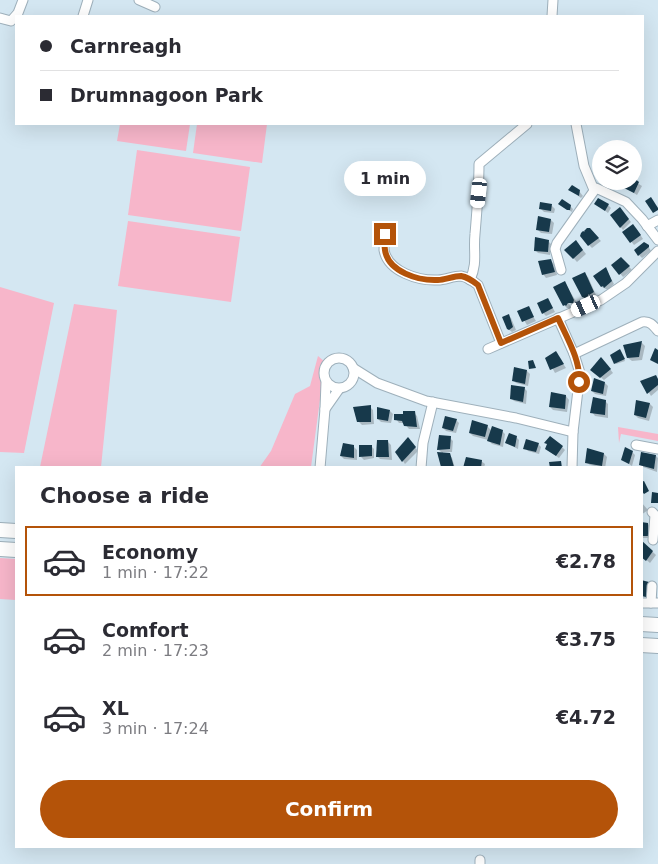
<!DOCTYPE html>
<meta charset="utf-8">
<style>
body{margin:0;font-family:"DejaVu Sans",sans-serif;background:#f7f7f7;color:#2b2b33;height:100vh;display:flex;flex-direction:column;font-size:19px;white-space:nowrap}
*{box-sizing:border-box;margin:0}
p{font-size:16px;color:#7c7c81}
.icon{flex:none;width:28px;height:28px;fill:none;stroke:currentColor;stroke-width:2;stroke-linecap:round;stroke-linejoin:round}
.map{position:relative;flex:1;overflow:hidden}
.details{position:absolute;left:15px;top:466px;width:628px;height:382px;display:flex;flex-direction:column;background:#fff;border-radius:0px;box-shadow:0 5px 20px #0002}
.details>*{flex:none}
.top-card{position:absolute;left:15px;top:15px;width:629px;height:110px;border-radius:0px;box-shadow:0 5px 20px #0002;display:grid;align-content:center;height:110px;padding:0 25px;background:#fff}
.buttons{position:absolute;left:592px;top:140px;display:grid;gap:10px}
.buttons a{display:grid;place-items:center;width:50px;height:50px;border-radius:50%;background:#fff;box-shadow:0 5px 20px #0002;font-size:25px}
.end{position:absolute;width:22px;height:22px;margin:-11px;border:6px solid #b45309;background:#fff;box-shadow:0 0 0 2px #fff}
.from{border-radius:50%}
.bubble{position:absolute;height:35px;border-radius:18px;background:#fff;box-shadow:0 5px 20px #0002;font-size:16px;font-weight:600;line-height:35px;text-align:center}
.car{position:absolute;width:15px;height:30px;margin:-15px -8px;border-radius:6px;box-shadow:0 0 4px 1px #0007;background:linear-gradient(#fff 24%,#345 0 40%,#fff 0 76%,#345 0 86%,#fff 0)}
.top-card b{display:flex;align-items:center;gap:18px;height:48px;font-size:19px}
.top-card b+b{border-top:1px solid #e1e1e2}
.top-card i{width:12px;height:12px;background:#2b2b33}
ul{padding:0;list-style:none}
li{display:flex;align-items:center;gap:15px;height:70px;margin:0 10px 8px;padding:0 15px;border:2px solid transparent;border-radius:0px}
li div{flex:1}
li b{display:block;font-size:19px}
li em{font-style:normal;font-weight:600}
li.active{border-color:#b45309}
li>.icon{width:45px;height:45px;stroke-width:1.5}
h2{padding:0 25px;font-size:22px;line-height:60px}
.primary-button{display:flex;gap:10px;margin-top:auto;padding:10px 25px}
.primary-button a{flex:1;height:58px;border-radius:30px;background:#b45309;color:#fff;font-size:20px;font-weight:600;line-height:58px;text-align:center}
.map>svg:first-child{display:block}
.green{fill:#f7b6ca}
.shadow{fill:#0003}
.building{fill:#17394b}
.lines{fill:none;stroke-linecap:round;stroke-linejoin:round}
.street-casing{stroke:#9eb0bb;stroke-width:11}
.primary-casing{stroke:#9eb0bb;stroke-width:16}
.street{stroke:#fff;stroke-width:9}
.primary{stroke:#fff;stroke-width:14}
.route{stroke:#b45309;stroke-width:6}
</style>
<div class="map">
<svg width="658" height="864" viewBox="0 0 658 864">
<rect width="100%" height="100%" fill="#d4e7f2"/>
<g class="green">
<polygon points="120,124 190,124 186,151 117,141"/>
<polygon points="197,124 267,124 262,163 193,153"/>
<polygon points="137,150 250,167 241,231 128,215"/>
<polygon points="128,221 240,237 231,302 118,286"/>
<polygon points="0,287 54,303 24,453 0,452"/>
<polygon points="74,304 117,310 101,467 40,467"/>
<polygon points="318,356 325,362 311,467 259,468 271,451 295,394 310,386"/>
<polygon points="618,427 658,434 658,441 621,434 619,443"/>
<polygon points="0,558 16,559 16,600 0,599"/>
</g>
<g class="shadow">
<polygon points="634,181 642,186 637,195 624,187"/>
<polygon points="570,190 579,191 583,196 581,198"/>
<polygon points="541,204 552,206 555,209 554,213 544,212 541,209"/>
<polygon points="596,204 608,205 611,208 608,213"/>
<polygon points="570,206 573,209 572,212 563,207"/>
<polygon points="622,211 631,222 623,230 611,215"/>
<polygon points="551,220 554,223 552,234 541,233 538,230"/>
<polygon points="636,228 643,239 634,245 624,232"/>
<polygon points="589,229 601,241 592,248 589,245 584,232"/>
<polygon points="548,241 551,244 550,255 538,253 535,250"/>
<polygon points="579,245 586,254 577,262 566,250"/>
<polygon points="648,246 651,251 642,258 639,255"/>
<polygon points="621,258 632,270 623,277 613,265"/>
<polygon points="550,260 554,264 557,275 546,278 543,274"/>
<polygon points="606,269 614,284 608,290 602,287 595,276"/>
<polygon points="585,274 588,277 596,295 593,298 589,296 590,299 588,300 583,297"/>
<polygon points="565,283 577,303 574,306 568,301 571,308 567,308 564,305"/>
<polygon points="548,299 555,312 546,316 543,313"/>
<polygon points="528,308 536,321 527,325 519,312"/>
<polygon points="508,315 511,318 516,330 512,332 508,329"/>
<polygon points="642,343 645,346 642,360 632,361 628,358 625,346"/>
<polygon points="621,352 625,361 616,364 615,363"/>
<polygon points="556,353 566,368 555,373 547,358"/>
<polygon points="604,361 613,373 604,380 592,370"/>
<polygon points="527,371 530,374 528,386 516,383 513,380"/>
<polygon points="658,379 658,390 651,396 642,381"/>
<polygon points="605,383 608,386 606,396 595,394 592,391"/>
<polygon points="524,388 527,391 526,404 514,401 511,398"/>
<polygon points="566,396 569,400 567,412 553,410 550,407"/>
<polygon points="605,401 608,404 608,418 595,416 592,412"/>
<polygon points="637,402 650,404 653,407 649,421 638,418 635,415"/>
<polygon points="370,407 373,410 374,424 362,425 358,421"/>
<polygon points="390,411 393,414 391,423 381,422 378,419"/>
<polygon points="414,413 417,416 420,429 409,429 404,423 399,423 396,419"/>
<polygon points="456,420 459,423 456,433 446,431 443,428"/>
<polygon points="487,426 492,431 502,431 505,434 503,447 492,444 488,440 473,436 470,433"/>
<polygon points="516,437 519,440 518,449 506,443"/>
<polygon points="450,438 453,441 452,452 443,452 443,454 438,449"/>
<polygon points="388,442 391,445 392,460 380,459 377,456"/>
<polygon points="411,442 418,451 405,464 403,461"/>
<polygon points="538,444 541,447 539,454 528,451 525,448"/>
<polygon points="353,446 357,450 357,460 344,459 341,456"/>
<polygon points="371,446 374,449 374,458 364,460 361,457"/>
<polygon points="562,447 565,450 559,458 549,451"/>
<polygon points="632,452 635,455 632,466 623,460"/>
<polygon points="449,454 452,458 455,468 443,468"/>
<polygon points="604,454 607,457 605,468 590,465 586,462"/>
<polygon points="656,456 658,458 657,472 643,467 640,464"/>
<polygon points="481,461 485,464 484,468 465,468"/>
<polygon points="641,502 648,510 641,515"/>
<polygon points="641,523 648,524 651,527 651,538 641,538"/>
<polygon points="642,542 656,555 650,563 641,555"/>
</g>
<g class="building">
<polygon points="634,178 639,182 634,193 622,187 625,181 634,181"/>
<polygon points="572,185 580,190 579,196 568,190"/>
<polygon points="651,197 658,208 658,210 653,213 645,201"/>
<polygon points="598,198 609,204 605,211 594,204"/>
<polygon points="562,199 571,205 570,210 567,210 558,204"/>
<polygon points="540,202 552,204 551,211 539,209"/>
<polygon points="620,207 629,219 620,228 610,215"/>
<polygon points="538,216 551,219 549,232 536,230"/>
<polygon points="633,224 641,235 630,243 622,232"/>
<polygon points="587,228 590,228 599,238 588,246 580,236 581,233 583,231 585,232 584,231"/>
<polygon points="535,237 549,240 548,252 534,251"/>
<polygon points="576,240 583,250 573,259 564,250"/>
<polygon points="644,242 649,245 649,247 638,256 634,250"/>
<polygon points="621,257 630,266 619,275 611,265"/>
<polygon points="551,259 555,272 542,275 538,261"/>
<polygon points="606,267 612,281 604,288 603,286 601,287 593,276"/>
<polygon points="585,272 594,292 589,295 588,294 588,296 585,298 582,297 572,278"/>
<polygon points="565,281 574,300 573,303 568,303 566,306 565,305 563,306 553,287"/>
<polygon points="548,298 553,308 542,314 537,303"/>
<polygon points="529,306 534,317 522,322 517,311"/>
<polygon points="509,314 513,327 509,330 507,329 502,317"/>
<polygon points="642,341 639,357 627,358 623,345"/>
<polygon points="655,348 658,350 658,364 650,360"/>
<polygon points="620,349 625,359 614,364 610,355"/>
<polygon points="556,351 564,364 550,370 545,358"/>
<polygon points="601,357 611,369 600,378 590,370"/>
<polygon points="533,360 536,368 529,369 528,361"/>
<polygon points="514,367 527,370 525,384 512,381"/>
<polygon points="656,375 658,379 658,385 647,394 640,381"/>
<polygon points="594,378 605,382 603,394 591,391"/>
<polygon points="511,385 525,387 523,402 510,399"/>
<polygon points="551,392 566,395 565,409 549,407"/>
<polygon points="593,397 606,400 605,415 590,413"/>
<polygon points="636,400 650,403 646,418 634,415"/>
<polygon points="371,405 371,422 357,422 353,407"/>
<polygon points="377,407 390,410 388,421 377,419"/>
<polygon points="403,411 415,411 417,427 404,426 402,421 394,420 394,414 403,414"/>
<polygon points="445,416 457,419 453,431 442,428"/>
<polygon points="472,420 488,425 485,437 469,433"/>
<polygon points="492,426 503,430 500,445 487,441"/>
<polygon points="509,433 517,436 515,447 505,443"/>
<polygon points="439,435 451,436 450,449 437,450"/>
<polygon points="550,436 563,446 556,456 545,449 547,444 544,443"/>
<polygon points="408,437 416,447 402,462 395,452"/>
<polygon points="526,439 539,443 536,452 523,449"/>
<polygon points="377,440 388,440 389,457 376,457"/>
<polygon points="343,443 354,445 354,458 340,456"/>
<polygon points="359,445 372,445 372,456 359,457"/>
<polygon points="625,447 633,451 629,464 621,460"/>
<polygon points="587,448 604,453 602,466 585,463"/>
<polygon points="437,452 450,453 454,467 441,467"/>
<polygon points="641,452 656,455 654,469 639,465"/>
<polygon points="466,457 482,460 481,468 463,468"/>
<polygon points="561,461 562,468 550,468 549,462"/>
<polygon points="644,481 649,491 644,494 641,490 641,482"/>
<polygon points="652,492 658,493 658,503 651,503"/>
<polygon points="641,522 648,523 648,536 641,536"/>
<polygon points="641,540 653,551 646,561 641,557"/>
<polygon points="641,580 649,582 646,597 641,596"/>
</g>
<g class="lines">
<defs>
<g id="street">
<polyline points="139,0 155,7"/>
<polyline points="83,16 88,0"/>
<polyline points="552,16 553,0"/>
<polyline points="0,18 11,21 18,13 23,0"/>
<polyline points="576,124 584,166 594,190"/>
<polyline points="647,226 658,220"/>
<path d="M385 235C385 239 384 245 384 250 388 272 419 281 438 280 445 280 453 276 461 276 467 277 473 281 478 285L501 343"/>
<polyline points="561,270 555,249 557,243 596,188 626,202 642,219 658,240"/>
<path d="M470 280C478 262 473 252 475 234 477 210 479 188 479 164L527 124"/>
<polyline points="558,318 574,354 580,373 573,432 572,468"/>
<polyline points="488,349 601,300 626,283 658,251"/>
<path d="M574 354 642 322C650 321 653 325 658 331"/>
<circle cx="339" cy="373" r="15"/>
<polyline points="353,368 377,383 426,401 516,418 573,432"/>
<polyline points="325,409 339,389"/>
<polyline points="636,445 658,449"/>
<polyline points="320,468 325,409 326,382"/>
<polyline points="421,468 423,443 433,402"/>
<polyline points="652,512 655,515 653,540"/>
<polyline points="641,603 658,603"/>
<polyline points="651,603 652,586"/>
<polyline points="480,864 480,860"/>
</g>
<g id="primary">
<polyline points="0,530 16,531"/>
<polyline points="0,549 16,550"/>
<polyline points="641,624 658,625"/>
<polyline points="641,645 658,646"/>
</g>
</defs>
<use href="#street" class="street-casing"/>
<use href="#primary" class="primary-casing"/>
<use href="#street" class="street"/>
<use href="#primary" class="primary"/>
</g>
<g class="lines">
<path class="route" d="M385 234C385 239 384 245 385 250 388 272 419 281 438 280 445 280 453 276 461 276 467 277 473 281 478 285L501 343 558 318C567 338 581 361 579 382"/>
</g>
</svg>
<div class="buttons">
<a><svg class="icon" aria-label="layers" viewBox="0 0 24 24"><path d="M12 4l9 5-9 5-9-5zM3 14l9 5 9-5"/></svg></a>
</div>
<i class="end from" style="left:579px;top:382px"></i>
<i class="end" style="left:385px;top:234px"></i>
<div class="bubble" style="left:344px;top:161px;width:82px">1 min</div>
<i class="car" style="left:479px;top:193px;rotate:186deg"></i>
<i class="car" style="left:586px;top:306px;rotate:246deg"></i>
<div class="top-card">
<b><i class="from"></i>Carnreagh</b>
<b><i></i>Drumnagoon Park</b>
</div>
<section class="details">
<h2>Choose a ride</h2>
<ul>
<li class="active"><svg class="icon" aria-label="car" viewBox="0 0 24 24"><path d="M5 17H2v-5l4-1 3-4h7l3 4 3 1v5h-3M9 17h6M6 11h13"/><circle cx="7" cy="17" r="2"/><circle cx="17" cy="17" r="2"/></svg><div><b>Economy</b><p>1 min · 17:22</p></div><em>€2.78</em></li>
<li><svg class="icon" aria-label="car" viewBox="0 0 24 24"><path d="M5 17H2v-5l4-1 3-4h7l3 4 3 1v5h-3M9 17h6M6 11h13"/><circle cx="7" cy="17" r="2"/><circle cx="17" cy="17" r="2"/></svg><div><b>Comfort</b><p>2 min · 17:23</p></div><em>€3.75</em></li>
<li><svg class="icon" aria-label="car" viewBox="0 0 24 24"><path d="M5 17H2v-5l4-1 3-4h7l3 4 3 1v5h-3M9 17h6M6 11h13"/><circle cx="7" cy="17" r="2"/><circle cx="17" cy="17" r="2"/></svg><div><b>XL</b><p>3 min · 17:24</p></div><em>€4.72</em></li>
</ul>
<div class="primary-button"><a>Confirm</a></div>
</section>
</div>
